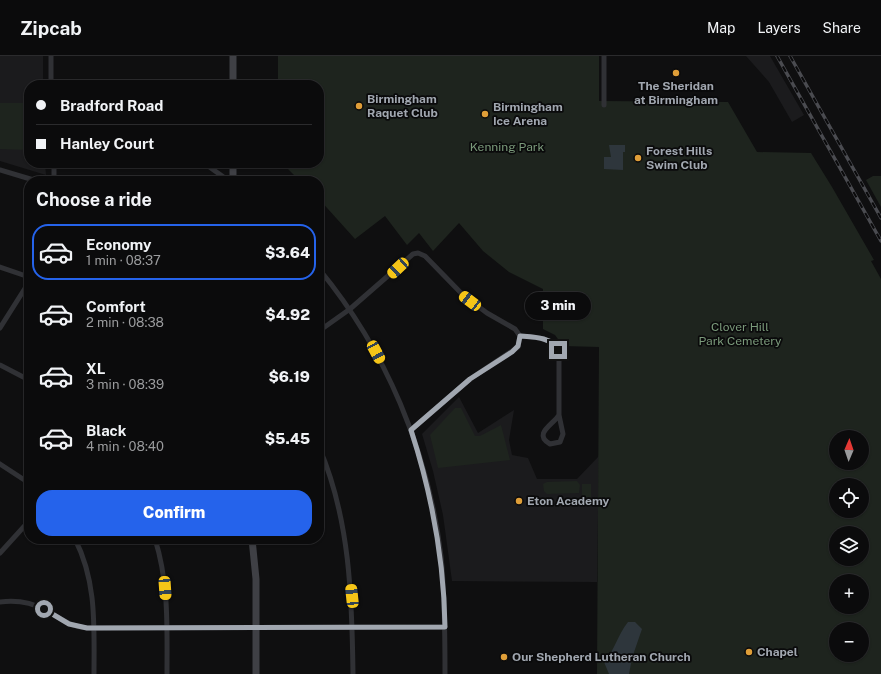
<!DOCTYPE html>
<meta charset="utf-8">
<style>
body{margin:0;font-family:"Public Sans",sans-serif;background:#19191a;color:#f1f3f6;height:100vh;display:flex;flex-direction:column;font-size:15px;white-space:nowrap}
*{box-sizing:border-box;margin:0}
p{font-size:13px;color:#9a9b9d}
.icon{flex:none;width:22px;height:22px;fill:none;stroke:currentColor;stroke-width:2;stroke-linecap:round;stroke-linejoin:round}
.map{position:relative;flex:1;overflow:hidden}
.side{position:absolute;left:24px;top:120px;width:300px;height:368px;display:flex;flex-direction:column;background:#0b0b0c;border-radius:16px;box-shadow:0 1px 3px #0004,0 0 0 1px #2b2b2d}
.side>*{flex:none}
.hud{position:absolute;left:24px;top:24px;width:300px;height:88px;border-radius:16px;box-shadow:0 1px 3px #0004,0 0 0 1px #2b2b2d;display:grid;align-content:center;height:88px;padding:0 12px;background:#0b0b0c}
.needle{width:26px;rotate:2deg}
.controls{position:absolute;left:829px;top:374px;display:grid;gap:8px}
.controls a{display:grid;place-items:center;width:40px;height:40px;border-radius:50%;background:#0b0b0c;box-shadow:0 1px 3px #0004,0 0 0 1px #2b2b2d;font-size:20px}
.end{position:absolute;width:18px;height:18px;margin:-9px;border:5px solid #a1a7b0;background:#111;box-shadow:0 0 0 2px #111}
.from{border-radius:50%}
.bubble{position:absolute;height:28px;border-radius:14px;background:#0b0b0c;box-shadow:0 1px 3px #0004,0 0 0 1px #2b2b2d;font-size:13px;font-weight:800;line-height:28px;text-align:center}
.car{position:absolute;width:12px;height:24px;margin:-12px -6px;border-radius:5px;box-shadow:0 0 3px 1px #0007;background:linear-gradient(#f5c518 24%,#345 0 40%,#f5c518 0 76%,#345 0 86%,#f5c518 0)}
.hud b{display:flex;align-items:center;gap:14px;height:38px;font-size:15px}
.hud b+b{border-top:1px solid #2b2b2d}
.hud i{width:10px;height:10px;background:#f1f3f6}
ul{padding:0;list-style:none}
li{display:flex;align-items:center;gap:12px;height:56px;margin:0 8px 6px;padding:0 4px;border:2px solid transparent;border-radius:16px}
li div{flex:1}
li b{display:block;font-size:15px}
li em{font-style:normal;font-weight:800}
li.current{border-color:#2563eb}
li>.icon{width:36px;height:36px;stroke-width:1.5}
h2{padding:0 12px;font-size:18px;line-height:48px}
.primary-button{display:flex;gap:8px;margin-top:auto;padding:8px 12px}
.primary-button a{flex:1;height:46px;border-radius:16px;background:#2563eb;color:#fff;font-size:16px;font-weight:800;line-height:46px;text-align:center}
header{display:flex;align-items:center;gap:24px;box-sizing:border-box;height:56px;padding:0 20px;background:#0b0b0c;border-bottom:1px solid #2b2b2d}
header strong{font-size:19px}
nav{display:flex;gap:22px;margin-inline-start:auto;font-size:14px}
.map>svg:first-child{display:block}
.built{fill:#1b1b1d}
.green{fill:#1e241e;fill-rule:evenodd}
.water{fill:#2e363c}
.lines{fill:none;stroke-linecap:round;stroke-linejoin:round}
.street{stroke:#303135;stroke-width:5}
.secondary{stroke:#3f4045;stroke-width:7}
.rail-casing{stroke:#4a4b50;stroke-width:3.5}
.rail{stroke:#0a0a0b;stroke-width:2;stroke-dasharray:6;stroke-linecap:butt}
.route{stroke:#a1a7b0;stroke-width:5}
.poi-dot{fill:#df9e38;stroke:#0a0a0b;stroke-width:1.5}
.labels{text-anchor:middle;stroke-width:3.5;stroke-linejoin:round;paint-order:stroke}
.poi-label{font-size:12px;font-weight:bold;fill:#a1a7b0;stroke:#0a0a0b;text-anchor:start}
.park-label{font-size:12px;fill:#7a997a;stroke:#0a0a0b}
</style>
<header>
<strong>Zipcab</strong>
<nav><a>Map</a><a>Layers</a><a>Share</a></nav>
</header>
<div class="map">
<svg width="881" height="618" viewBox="0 0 881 618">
<rect width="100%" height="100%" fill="#0f0f10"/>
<g class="built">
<polygon points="0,0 43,0 43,29 29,29 29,107 45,107 46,119 0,105"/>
<polygon points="746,0 770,0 804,59 792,66 769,26"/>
<polygon points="459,341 478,377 514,354 509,384 512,399 528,402 537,423 577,423 599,400 597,526 452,525 443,459 433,415 422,378"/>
</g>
<g class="green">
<path d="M278 0H599V45L728 46 757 96 811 97 832 131 874 204 871 205 881 223V618H597L599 291 563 290 555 279 543 273V233L509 216 483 195 459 167 433 195 419 177 407 189 385 160 355 183 319 143V125H300L286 111 284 107H319V29H278ZM836 381H862V407H836ZM836 429H862V455H836ZM836 477H862V503H836ZM836 525H862V551H836ZM836 573H862V599H836Z"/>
<polygon points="0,47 29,47 29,94 0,93"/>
<polygon points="873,120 881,120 881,151 866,124"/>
<polygon points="455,352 461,352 475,380 480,380 501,369 510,404 438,412 430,379"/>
<polygon points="577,425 580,429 579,437 547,438 544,435 543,428 547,426"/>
<rect x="582" y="428" width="9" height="13"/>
</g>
<g class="water">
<polygon points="609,89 625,89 625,96 623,96 623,114 604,113 604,101 611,101"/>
<path d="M628 566H635L642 573 632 602 629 618H609L604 606C615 594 618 578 628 566Z"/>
</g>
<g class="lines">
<g class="street">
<polyline points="51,0 51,29"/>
<polyline points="604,0 604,49"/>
<polyline points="54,107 54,125"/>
<polyline points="204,107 229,125"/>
<polyline points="0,114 37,125"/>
<polyline points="0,211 29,221"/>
<path d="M319 213C386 294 428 395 441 500 445 539 445 579 445 618"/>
<polyline points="0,272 29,226"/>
<polyline points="319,275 350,253 413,198 418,197 425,200 463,239 487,257 515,273 520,280 518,291 470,323 411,374"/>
<path d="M520 280C535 281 554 281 559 298V359C554 368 532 378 550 388L560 386 563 378 559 359"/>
<polyline points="0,309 29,324"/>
<path d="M319 391C350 463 352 541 353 618"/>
<polyline points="0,408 29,427"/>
<path d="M75 483C97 526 94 571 94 618"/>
<path d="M155 483C169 527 167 572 167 618"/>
<polyline points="0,497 29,465"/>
<path d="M0 546C16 544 31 546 45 554 60 561 69 571 87 572L445 571"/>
</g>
<g class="secondary">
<polyline points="233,0 233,29"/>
<polyline points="233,125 233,107"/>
<polyline points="252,483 256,523 256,618"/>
</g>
<defs>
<g id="rail">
<polyline points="777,0 881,185"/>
<polyline points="790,0 881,162"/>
</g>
</defs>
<use href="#rail" class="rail-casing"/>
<use href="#rail" class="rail"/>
</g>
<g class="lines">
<path class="route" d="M44 553 69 568 87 572 445 571C444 503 432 439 411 374L470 323 512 296 518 290 520 280C533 281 552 281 558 294"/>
</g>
<g class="poi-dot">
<circle cx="676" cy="17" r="4"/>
<circle cx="359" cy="50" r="4"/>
<circle cx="485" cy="58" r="4"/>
<circle cx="638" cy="102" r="4"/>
<circle cx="519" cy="445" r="4"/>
<circle cx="749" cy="596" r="4"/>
<circle cx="504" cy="601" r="4"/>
</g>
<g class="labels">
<g class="poi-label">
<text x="676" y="34" text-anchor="middle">The Sheridan<tspan x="676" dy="14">at Birmingham</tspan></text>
<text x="367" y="47">Birmingham<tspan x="367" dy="14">Raquet Club</tspan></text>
<text x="493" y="55">Birmingham<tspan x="493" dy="14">Ice Arena</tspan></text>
<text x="646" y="99">Forest Hills<tspan x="646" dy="14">Swim Club</tspan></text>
<text x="527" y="449">Eton Academy</text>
<text x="757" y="600">Chapel</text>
<text x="512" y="605">Our Shepherd Lutheran Church</text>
</g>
<g class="park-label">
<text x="507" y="95">Kenning Park</text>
<text x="740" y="275">Clover Hill<tspan x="740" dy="14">Park Cemetery</tspan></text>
</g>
</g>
</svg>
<div class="controls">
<a><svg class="needle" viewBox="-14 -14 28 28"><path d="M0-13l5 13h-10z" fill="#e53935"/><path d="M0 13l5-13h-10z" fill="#9a9b9d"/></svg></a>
<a><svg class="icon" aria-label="locate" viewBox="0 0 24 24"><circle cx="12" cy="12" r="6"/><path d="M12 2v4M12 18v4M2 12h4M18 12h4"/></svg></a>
<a><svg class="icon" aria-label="layers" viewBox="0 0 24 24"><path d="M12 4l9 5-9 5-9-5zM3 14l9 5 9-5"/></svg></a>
<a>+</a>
<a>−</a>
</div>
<i class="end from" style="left:44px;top:553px"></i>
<i class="end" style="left:558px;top:294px"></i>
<div class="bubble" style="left:525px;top:236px;width:66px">3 min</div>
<i class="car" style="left:398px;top:212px;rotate:227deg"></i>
<i class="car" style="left:470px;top:245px;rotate:307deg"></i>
<i class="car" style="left:376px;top:296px;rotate:152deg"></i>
<i class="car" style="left:165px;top:532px;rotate:176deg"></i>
<i class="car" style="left:352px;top:540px;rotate:354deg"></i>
<div class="hud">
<b><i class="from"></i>Bradford Road</b>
<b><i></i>Hanley Court</b>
</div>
<section class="side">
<h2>Choose a ride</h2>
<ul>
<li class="current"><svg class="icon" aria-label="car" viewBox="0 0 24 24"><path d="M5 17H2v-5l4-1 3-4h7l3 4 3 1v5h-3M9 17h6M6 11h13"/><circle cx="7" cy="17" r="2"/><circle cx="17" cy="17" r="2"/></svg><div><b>Economy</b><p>1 min · 08:37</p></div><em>$3.64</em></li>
<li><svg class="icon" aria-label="car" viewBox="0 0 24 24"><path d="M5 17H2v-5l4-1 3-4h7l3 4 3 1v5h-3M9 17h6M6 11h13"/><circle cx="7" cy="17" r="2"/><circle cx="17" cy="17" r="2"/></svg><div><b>Comfort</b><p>2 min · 08:38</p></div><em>$4.92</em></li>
<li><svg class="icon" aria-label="car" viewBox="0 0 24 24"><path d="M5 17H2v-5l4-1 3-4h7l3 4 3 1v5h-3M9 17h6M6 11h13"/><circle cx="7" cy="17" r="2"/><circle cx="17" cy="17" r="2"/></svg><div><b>XL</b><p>3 min · 08:39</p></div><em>$6.19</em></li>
<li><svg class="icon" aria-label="car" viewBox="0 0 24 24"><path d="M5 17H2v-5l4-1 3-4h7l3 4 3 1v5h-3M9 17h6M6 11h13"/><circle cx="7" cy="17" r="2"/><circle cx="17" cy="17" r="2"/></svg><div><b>Black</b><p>4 min · 08:40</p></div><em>$5.45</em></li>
</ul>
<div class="primary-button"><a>Confirm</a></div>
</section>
</div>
